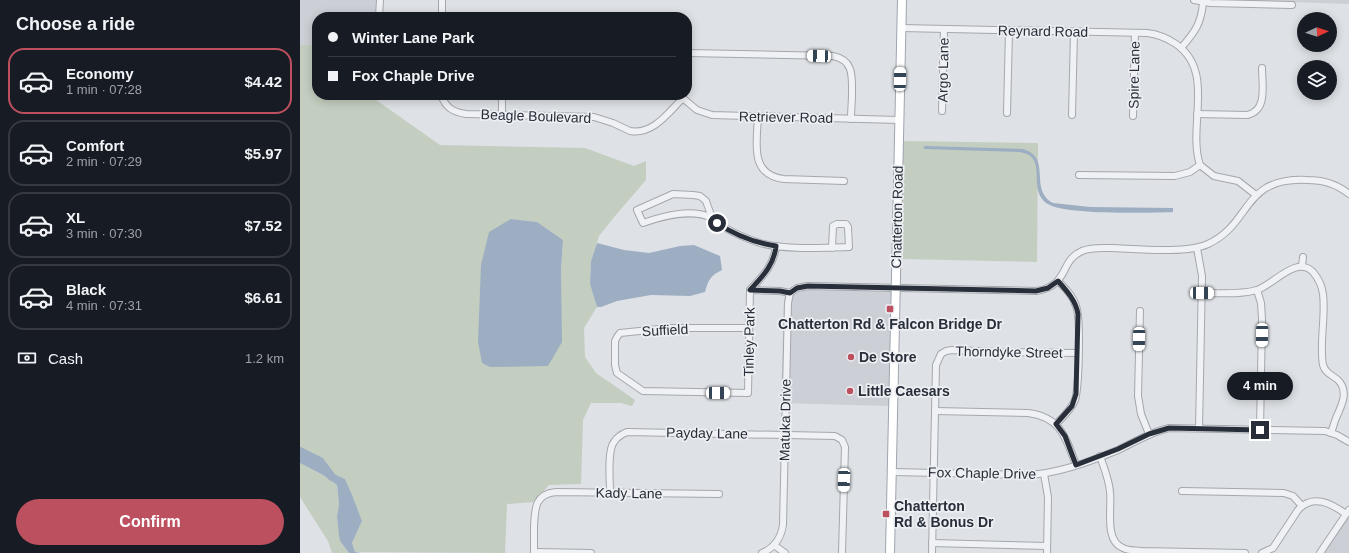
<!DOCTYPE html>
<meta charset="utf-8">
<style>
body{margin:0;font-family:Helvetica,sans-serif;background:#242831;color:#f1f3f6;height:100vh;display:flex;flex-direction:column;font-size:15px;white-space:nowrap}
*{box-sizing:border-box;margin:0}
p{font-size:13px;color:#9ea1a6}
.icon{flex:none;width:22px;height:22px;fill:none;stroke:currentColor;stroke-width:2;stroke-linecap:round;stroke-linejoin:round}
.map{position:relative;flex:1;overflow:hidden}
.details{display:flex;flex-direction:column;background:#171b24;width:300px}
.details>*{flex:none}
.top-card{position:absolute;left:12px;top:12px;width:380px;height:88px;border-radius:16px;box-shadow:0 2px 10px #0003;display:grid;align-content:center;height:88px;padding:0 16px;background:#171b24}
.needle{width:26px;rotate:87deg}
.tools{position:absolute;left:997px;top:12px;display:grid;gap:8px}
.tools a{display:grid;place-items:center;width:40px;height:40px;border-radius:50%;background:#171b24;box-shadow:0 2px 10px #0003;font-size:20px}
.end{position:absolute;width:18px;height:18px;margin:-9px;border:5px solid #292f3a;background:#fff;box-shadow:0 0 0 2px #fff}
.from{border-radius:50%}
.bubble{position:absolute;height:28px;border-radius:14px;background:#171b24;box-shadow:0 2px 10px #0003;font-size:13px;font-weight:600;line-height:28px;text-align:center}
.car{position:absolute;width:12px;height:24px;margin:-12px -6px;border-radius:5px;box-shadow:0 0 3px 1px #0007;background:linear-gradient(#fff 24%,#345 0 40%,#fff 0 76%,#345 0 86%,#fff 0)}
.top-card b{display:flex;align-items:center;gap:14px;height:38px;font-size:15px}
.top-card b+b{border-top:1px solid #363941}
.top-card i{width:10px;height:10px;background:#f1f3f6}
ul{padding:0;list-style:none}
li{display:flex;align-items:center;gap:12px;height:66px;margin:0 8px 6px;padding:0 8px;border:2px solid #363941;border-radius:16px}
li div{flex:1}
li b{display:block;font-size:15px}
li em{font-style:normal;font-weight:600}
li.current{border-color:#bd505f}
li>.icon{width:36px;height:36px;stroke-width:1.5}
h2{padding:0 16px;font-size:18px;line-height:48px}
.pay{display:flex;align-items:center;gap:10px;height:44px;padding:0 16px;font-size:15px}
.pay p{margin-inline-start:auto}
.cta{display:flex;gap:8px;margin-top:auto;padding:8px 16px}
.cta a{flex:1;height:46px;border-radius:24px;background:#bd505f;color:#fff;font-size:16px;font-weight:600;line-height:46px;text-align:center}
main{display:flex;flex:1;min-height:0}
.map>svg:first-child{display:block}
.built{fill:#ccd0d6}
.green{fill:#c3cec0;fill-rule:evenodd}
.water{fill:#9daec2}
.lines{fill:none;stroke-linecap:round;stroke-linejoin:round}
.river{stroke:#9daec2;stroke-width:8}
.minor-casing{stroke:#a4a8ae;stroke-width:8}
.major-casing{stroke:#9fa5b0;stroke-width:10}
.minor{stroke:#f0f1f4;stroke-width:6}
.major{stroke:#fff;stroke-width:8}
.route{stroke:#292f3a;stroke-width:5}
.poi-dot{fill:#bd505f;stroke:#edeff3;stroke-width:1.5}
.labels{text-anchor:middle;stroke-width:3.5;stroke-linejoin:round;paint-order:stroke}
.street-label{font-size:14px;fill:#292f3a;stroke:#edeff3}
.poi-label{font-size:14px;font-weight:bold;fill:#292f3a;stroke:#edeff3;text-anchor:start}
</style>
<main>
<section class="details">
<h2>Choose a ride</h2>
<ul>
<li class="current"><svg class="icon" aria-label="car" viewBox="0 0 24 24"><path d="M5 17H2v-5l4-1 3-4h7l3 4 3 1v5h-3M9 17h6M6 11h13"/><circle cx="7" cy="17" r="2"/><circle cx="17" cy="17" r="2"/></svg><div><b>Economy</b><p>1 min · 07:28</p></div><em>$4.42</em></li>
<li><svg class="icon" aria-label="car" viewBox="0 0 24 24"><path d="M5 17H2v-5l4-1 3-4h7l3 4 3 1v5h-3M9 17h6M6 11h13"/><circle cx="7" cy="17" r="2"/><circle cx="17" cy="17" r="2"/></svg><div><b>Comfort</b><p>2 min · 07:29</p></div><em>$5.97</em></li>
<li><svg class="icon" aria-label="car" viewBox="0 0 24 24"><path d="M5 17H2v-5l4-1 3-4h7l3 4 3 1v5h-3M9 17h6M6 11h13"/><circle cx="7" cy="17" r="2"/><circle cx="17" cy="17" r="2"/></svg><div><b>XL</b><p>3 min · 07:30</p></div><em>$7.52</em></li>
<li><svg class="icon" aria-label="car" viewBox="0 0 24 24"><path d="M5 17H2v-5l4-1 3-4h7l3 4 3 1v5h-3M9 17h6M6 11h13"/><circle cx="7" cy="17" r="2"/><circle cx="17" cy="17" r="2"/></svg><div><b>Black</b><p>4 min · 07:31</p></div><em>$6.61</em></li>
</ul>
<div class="pay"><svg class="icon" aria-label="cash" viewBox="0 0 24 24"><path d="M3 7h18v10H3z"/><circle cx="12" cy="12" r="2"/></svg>Cash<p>1.2 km</p></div>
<div class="cta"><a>Confirm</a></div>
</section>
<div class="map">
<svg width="1049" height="553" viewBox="0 0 1049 553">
<rect width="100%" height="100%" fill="#dee1e5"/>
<g class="built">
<polygon points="0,0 80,0 79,17 17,17 17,45 0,45"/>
<polygon points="932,0 1049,0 1049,4 939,0"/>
<polygon points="505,282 594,284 589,406 481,403 484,299 493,287"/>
<polygon points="1049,515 1049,553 1023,553"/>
</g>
<g class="green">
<path d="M0 45H17V95H69L140 145 285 148 334 166 346 161V180L315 216 299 236 291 261 290 283 297 307 284 328 285 357 296 373 335 400 332 406 321 403H291L283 420 281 484 249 485 234 502 207 504 205 553 55 552 52 543 62 521 45 479C28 472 14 461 0 450ZM211 219 237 222 263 240 261 270Z"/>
<polygon points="603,141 738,143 737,262 602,259"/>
<polygon points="0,463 23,475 37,485 39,504 37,517 40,541 49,553 32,553 28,541 0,497"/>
</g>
<g class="water">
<path d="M625 146 723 149C753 158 728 189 753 203L790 207 873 208V212C849 213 765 215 748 204 725 190 751 155 718 152L625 149 623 148Z"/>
<polygon points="211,219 237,222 263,240 261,270 262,342 248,366 190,367 182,363 178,342 181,265 189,232"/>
<path d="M297 243 324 250 349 253 380 246 394 245 420 256 422 270C411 275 408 280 405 292L390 296 351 295 317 301 301 307H297L290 284 291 261Z"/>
<path d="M0 450C14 461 28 472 45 479L52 495 62 521 52 543 55 552 61 553H49L40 541 39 536 37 517 39 504 37 485 23 475 0 463Z"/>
</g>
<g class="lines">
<polyline class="river" points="0,451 20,461 32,477"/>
<defs>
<g id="minor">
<polyline points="894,0 910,3 992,5"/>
<polyline points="79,17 80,0"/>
<polyline points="142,17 142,0"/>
<path d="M601 28 847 33C857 34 867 38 876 44 916 72 887 126 900 165L914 176 938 181 956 195"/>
<path d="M881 48C895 32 901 24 903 3"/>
<path d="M387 53 533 56C554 60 552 77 552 94 552 102 551 110 551 119"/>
<path d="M141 95C146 108 153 112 166 114L294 117 313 123 330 131C353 135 368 113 383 98"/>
<polyline points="379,95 397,110 412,115 599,120"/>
<polyline points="642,111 644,29"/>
<polyline points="707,113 709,31"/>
<path d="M897 114 947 115C968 111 962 84 962 68"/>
<polyline points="202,115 202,95"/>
<polyline points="772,115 774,32"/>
<path d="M458 116C457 142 449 175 484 179L544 181"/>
<polyline points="833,116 835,33"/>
<polyline points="779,175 875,176 890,172 900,165"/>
<path d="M412 218 406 201 400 196 393 195 373 194 337 210 343 223C363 216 391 208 412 218 416 220 419 225 424 227 435 234 448 239 460 243 486 250 522 248 549 247L548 227 546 224H537L533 226 532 248"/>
<polyline points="897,248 902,276 899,428"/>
<polyline points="1002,266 1003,257"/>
<polyline points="450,290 480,291 490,293"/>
<polyline points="957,290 961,303 962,319 960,430"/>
<path d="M490 293 497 288 508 286 737 291C770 285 759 261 782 251 791 247 802 248 812 248 837 249 886 254 908 244 953 223 941 177 1007 180 1022 180 1037 184 1049 194"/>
<path d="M902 293C920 293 939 295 957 290 974 284 997 255 1013 272 1018 278 1022 286 1023 294 1026 317 1019 342 1023 365 1025 373 1032 375 1038 380 1049 391 1042 405 1036 418 1034 423 1033 428 1031 433"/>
<polyline points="840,311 838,396 841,414 849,434"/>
<path d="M449 328H369L320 333 317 337 315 341V365L317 373 343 391 448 393 450 290C463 276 474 265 476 246"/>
<path d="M635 411 728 413C761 417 766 438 776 465"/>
<path d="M756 424C763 417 771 410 775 400 779 387 781 318 776 306 773 296 765 288 758 281"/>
<path d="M800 456C804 468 809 479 810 492 812 508 804 541 823 548 828 551 835 550 841 551L945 553"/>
<path d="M592 472 726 475C757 474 789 462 818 450 835 442 850 432 869 428L1025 431 1037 435 1049 442"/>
<polyline points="744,474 748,497 747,553"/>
<polyline points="882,491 984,493 993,496 1002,506"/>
<path d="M310 492C310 480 307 451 314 442 317 437 322 434 327 432L535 436 542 440 545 447 542 553"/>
<polyline points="632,543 747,546"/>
<polyline points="474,545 485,553"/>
<polyline points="234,552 291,553"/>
<path d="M234 553C234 544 234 536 234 527 235 510 234 494 256 492L419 494"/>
<path d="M462 553C474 548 481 538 483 525L488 303 490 293"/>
<polyline points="632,553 636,365 641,354 646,351 652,350 699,352 778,353"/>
<path d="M962 553 973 548 998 510C1013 493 1032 504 1046 514"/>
<polyline points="1020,553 1049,510"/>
</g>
<polyline id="major" points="590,553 602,0"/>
</defs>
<use href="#minor" class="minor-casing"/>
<use href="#major" class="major-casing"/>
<use href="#minor" class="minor"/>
<use href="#major" class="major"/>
</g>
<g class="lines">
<path class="route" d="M417 223C435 235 456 243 476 246 474 265 463 276 450 290L480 291 490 293 497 288 508 286 736 291 748 288 758 281C767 291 776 301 778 314L776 394 772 406 756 424 765 436 776 465 818 449 849 434 869 428 960 430"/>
</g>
<g class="poi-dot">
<rect x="586" y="305" width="8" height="8" rx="2"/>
<circle cx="551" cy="357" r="4"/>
<circle cx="550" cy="391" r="4"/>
<rect x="582" y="510" width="8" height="8" rx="2"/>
</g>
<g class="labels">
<g class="street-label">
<text transform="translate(743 31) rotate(1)" y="5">Reynard Road</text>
<text transform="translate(643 70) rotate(-89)" y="5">Argo Lane</text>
<text transform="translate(834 75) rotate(-89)" y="5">Spire Lane</text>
<text transform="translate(236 116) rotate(2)" y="5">Beagle Boulevard</text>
<text transform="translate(486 117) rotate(1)" y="5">Retriever Road</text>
<text transform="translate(597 217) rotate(-89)" y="5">Chatterton Road</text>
<text transform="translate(365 330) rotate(-3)" y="5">Suffield</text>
<text transform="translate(449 342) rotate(-89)" y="5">Tinley Park</text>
<text transform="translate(709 352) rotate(1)" y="5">Thorndyke Street</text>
<text transform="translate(485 420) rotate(-89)" y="5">Matuka Drive</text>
<text transform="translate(407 433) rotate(1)" y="5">Payday Lane</text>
<text transform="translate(682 473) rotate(1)" y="5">Fox Chaple Drive</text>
<text transform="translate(329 493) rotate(1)" y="5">Kady Lane</text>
</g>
<g class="poi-label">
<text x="590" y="329" text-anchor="middle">Chatterton Rd &amp; Falcon Bridge Dr</text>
<text x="559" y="362">De Store</text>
<text x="558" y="396">Little Caesars</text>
<text x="594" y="511">Chatterton<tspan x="594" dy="16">Rd &amp; Bonus Dr</tspan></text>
</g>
</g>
</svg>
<div class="tools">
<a><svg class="needle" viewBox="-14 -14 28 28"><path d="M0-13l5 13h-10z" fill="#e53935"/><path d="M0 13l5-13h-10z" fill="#9ea1a6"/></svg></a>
<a><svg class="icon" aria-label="layers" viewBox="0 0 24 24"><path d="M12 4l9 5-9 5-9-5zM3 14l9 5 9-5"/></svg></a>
</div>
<i class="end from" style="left:417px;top:223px"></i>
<i class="end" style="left:960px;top:430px"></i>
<div class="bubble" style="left:927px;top:372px;width:66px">4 min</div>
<i class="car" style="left:519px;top:56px;rotate:272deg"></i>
<i class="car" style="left:600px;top:79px;rotate:1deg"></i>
<i class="car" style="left:902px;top:293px;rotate:91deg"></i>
<i class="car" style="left:962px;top:335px;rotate:181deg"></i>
<i class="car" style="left:839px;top:339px;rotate:181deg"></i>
<i class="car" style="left:418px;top:393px;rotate:90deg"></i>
<i class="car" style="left:544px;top:480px;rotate:182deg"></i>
<div class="top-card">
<b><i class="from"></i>Winter Lane Park</b>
<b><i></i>Fox Chaple Drive</b>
</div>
</div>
</main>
